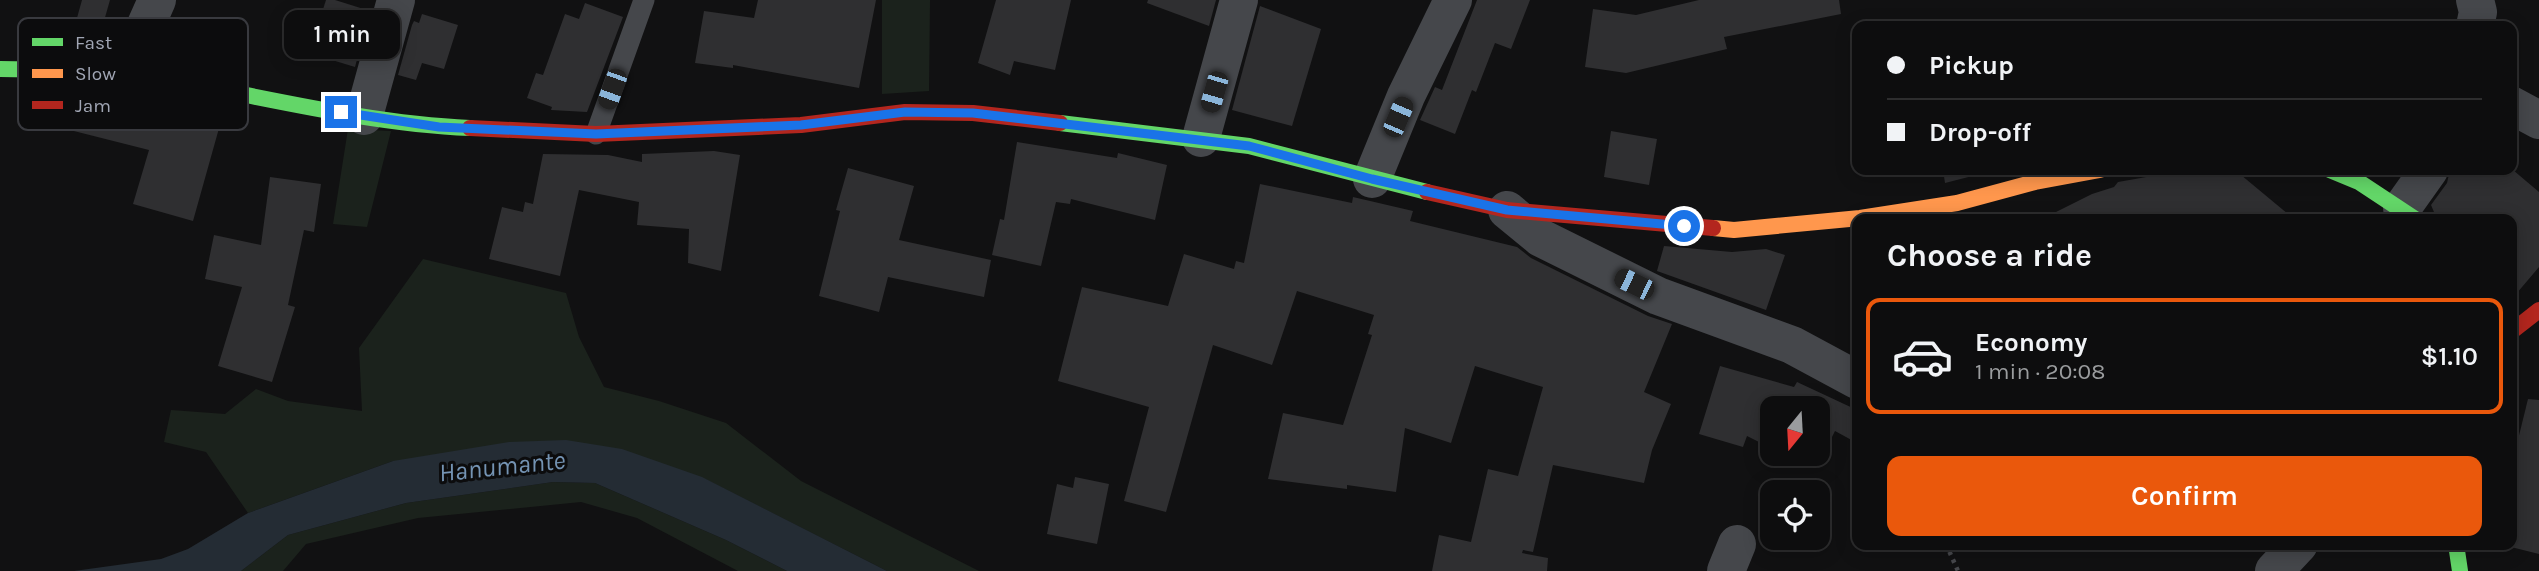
<!DOCTYPE html>
<meta charset="utf-8">
<style>
body{margin:0;font-family:Karla,sans-serif;background:#161617;color:#f1f3f6;height:100vh;display:flex;flex-direction:column;font-size:26px;white-space:nowrap}
*{box-sizing:border-box;margin:0}
p{font-size:23px;color:#9a9c9e}
.icon{flex:none;width:38px;height:38px;fill:none;stroke:currentColor;stroke-width:2;stroke-linecap:round;stroke-linejoin:round}
.map{position:relative;flex:1;overflow:hidden}
.panel{position:absolute;left:1852px;top:214px;width:665px;height:336px;display:flex;flex-direction:column;background:#0d0d0e;border-radius:14px;box-shadow:0 4px 18px #0003,0 0 0 2px #2d2d2e}
.panel>*{flex:none}
.hud{position:absolute;left:1852px;top:21px;width:665px;height:154px;border-radius:14px;box-shadow:0 4px 18px #0003,0 0 0 2px #2d2d2e;display:grid;align-content:center;height:154px;padding:0 35px;background:#0d0d0e}
.needle{width:46px;rotate:198deg}
.fabs{position:absolute;left:1760px;top:396px;display:grid;gap:14px}
.fabs a{display:grid;place-items:center;width:70px;height:70px;border-radius:14px;background:#0d0d0e;box-shadow:0 4px 18px #0003,0 0 0 2px #2d2d2e;font-size:35px}
.end{position:absolute;width:32px;height:32px;margin:-16px;border:9px solid #1a73e8;background:#fff;box-shadow:0 0 0 4px #fff}
.from{border-radius:50%}
.bubble{position:absolute;height:49px;border-radius:14px;background:#0d0d0e;box-shadow:0 4px 18px #0003,0 0 0 2px #2d2d2e;font-size:23px;font-weight:600;line-height:49px;text-align:center}
.car{position:absolute;width:21px;height:42px;margin:-21px -10px;border-radius:9px;box-shadow:0 0 5px 2px #0007;background:linear-gradient(#222 24%,#8ab4d8 0 40%,#222 0 76%,#8ab4d8 0 86%,#222 0)}
.hud b{display:flex;align-items:center;gap:24px;height:66px;font-size:26px}
.hud b+b{border-top:2px solid #2d2d2e}
.hud i{width:18px;height:18px;background:#f1f3f6}
ul{padding:0;list-style:none}
li{display:flex;align-items:center;gap:21px;height:116px;margin:0 14px 10px;padding:0 21px;border:4px solid transparent;border-radius:14px}
li div{flex:1}
li b{display:block;font-size:26px}
li em{font-style:normal;font-weight:600}
li.active{border-color:#ea580c}
li>.icon{width:63px;height:63px;stroke-width:1.5}
h2{padding:0 35px;font-size:32px;line-height:84px}
.button{display:flex;gap:14px;margin-top:auto;padding:14px 35px}
.button a{flex:1;height:80px;border-radius:14px;background:#ea580c;color:#fff;font-size:28px;font-weight:600;line-height:80px;text-align:center}
.map>svg:first-child{display:block}
.green{fill:#1b221c}
.water{fill:#242c34}
.building{fill:#2f2f31}
.lines{fill:none;stroke-linecap:round;stroke-linejoin:round}
.path{stroke:#47484c;stroke-width:4.5;stroke-dasharray:3.5 5;stroke-linecap:butt}
.lane{stroke:#45474b;stroke-width:21}
.street{stroke:#45474b;stroke-width:38}
.fast{stroke:#63d668;stroke-width:16}
.slow{stroke:#ff974d;stroke-width:16}
.jam{stroke:#b3261e;stroke-width:16}
.route{stroke:#1a73e8;stroke-width:9}
.labels{text-anchor:middle;stroke-width:6;stroke-linejoin:round;paint-order:stroke}
.water-label{font-size:26px;font-style:italic;fill:#7493b3;stroke:#0c0c0d}
.key{fill:#0c0c0d;stroke:#393a3f;stroke-width:2}
.key-label{font-size:19px;fill:#a1a6b4}
</style>
<div class="map">
<svg width="2539" height="571" viewBox="0 0 2539 571">
<rect width="100%" height="100%" fill="#111112"/>
<g class="green">
<polygon points="882,0 930,0 929,91 882,94"/>
<polygon points="348,129 391,131 367,227 333,224"/>
<polygon points="423,259 566,293 579,337 604,387 659,401 726,423 801,481 979,571 887,571 705,479 393,461 248,513 206,452 164,442 171,410 225,414 256,389 288,401 362,411 359,348"/>
<polygon points="553,482 595,483 726,540 787,571 738,571 637,518 581,502 418,518 306,544 283,571 241,571 288,535 406,503"/>
</g>
<polygon class="water" points="566,440 622,449 702,477 887,571 787,571 726,540 595,483 553,482 406,503 288,535 241,571 74,571 161,559 188,549 248,513 393,461 509,442"/>
<g class="building">
<polygon points="82,0 110,0 96,49 70,43"/>
<polygon points="326,0 335,0 370,11 355,67 309,53"/>
<polygon points="758,0 876,0 859,88 733,65 733,68 695,63 704,11 754,18"/>
<polygon points="996,0 1071,0 1055,70 1014,61 1010,75 978,63"/>
<polygon points="1148,0 1216,0 1209,26 1147,3"/>
<polygon points="1477,0 1530,0 1511,49 1495,43 1476,92 1472,90 1455,134 1420,120 1435,87 1442,90"/>
<polygon points="1699,0 1839,0 1841,14 1724,37 1727,49 1626,73 1585,67 1593,9 1636,15"/>
<polygon points="585,3 623,17 587,112 551,110 552,107 527,98 536,73 543,75 565,14 579,19"/>
<polygon points="1260,6 1321,29 1292,126 1232,110"/>
<polygon points="422,14 458,25 444,69 422,63 416,80 398,75 412,25 414,21 419,23"/>
<polygon points="74,93 108,93 107,98 179,119 183,106 223,114 193,221 133,204 149,150 58,127 65,101 71,102"/>
<polygon points="1611,131 1657,139 1649,185 1604,177"/>
<polygon points="1017,142 1117,158 1118,153 1167,165 1155,220 1071,199 1070,204 1056,202 1041,266 992,255 1000,219 1004,220"/>
<polygon points="714,151 740,155 721,271 688,263 689,229 637,225 639,202 579,190 560,276 489,259 502,207 523,212 525,202 533,204 543,154 608,155 642,162 642,154"/>
<polygon points="848,168 914,186 899,240 991,260 984,297 888,277 879,312 819,296 840,211 836,210"/>
<polygon points="1943,170 1991,170 1992,171 1945,183"/>
<polygon points="2186,170 2235,170 2294,219 2042,219 2092,194 2114,187 2118,182"/>
<polygon points="2450,170 2513,170 2539,192 2539,267 2511,300 2511,219 2437,219 2431,205 2447,183"/>
<polygon points="270,177 321,184 314,232 304,230 288,305 295,307 272,382 218,366 242,287 205,279 214,235 261,245"/>
<polygon points="1260,184 1352,203 1353,197 1413,211 1410,221 1517,247 1531,258 1648,316 1672,324 1644,392 1671,404 1652,450 1644,483 1553,465 1533,552 1523,550 1522,553 1548,558 1547,571 1432,571 1439,535 1471,542 1488,469 1518,476 1543,387 1475,366 1451,443 1405,428 1396,492 1347,485 1347,489 1268,479 1283,413 1343,425 1372,335 1368,334 1374,315 1297,291 1272,365 1213,345 1166,512 1124,501 1149,407 1058,381 1082,287 1168,306 1184,254 1234,269 1236,261 1244,263"/>
<polygon points="1664,246 1732,252 1766,249 1785,255 1766,310 1657,271"/>
<polygon points="1720,366 1794,387 1797,382 1857,410 1857,443 1835,431 1818,465 1806,465 1782,453 1818,453 1818,408 1773,408 1773,449 1747,436 1743,447 1699,434"/>
<polygon points="2528,399 2539,400 2539,554 2511,547 2511,468"/>
<polygon points="1075,477 1109,484 1097,544 1047,534 1057,484 1073,488"/>
</g>
<g class="lines">
<polyline class="path" points="1946,544 1958,571"/>
<polyline class="lane" points="596,134 644,0"/>
<g class="street">
<polyline points="2475,26 2478,12 2475,0"/>
<polyline points="125,72 157,0"/>
<polyline points="2511,105 2539,120"/>
<polyline points="364,116 396,0"/>
<polyline points="1201,138 1239,0"/>
<polyline points="1372,179 1406,96 1453,0"/>
<polyline points="2402,208 2429,170"/>
<polyline points="1507,210 1541,238 1658,296 1792,345 1857,380"/>
<polyline points="1726,571 1737,544"/>
<polyline points="2274,571 2299,544"/>
</g>
<g class="fast">
<path d="M0 69C41 70 88 66 128 73 242 91 355 123 470 128"/>
<polyline points="1060,123 1249,146 1427,192"/>
<polyline points="2330,170 2359,182 2415,219"/>
<polyline points="2456,544 2460,571"/>
</g>
<polyline class="slow" points="1713,228 1734,230 1860,218 1957,203 2035,182 2100,170"/>
<g class="jam">
<polyline points="470,128 596,134 801,125 905,112 973,113 1060,123"/>
<polyline points="1427,192 1507,210 1713,228"/>
<polyline points="2511,332 2539,310"/>
</g>
</g>
<g class="lines">
<polyline class="route" points="341,112 439,127 596,134 801,125 905,112 973,113 1249,146 1372,179 1507,210 1684,226"/>
</g>
<g class="labels">
<g class="water-label">
<text transform="translate(502 466) rotate(-6)" y="9">Hanumante</text>
</g>
</g>
<rect x="18" y="18" width="230" height="112" rx="10" class="key"/>
<rect x="32" y="38" width="31" height="8" fill="#63d668"/>
<rect x="32" y="69" width="31" height="9" fill="#ff974d"/>
<rect x="32" y="101" width="31" height="8" fill="#b3261e"/>
<g class="key-label">
<text x="75" y="49">Fast</text>
<text x="75" y="80">Slow</text>
<text x="75" y="112">Jam</text>
</g>
</svg>
<div class="fabs">
<a><svg class="needle" viewBox="-14 -14 28 28"><path d="M0-13l5 13h-10z" fill="#e53935"/><path d="M0 13l5-13h-10z" fill="#9a9c9e"/></svg></a>
<a><svg class="icon" aria-label="locate" viewBox="0 0 24 24"><circle cx="12" cy="12" r="6"/><path d="M12 2v4M12 18v4M2 12h4M18 12h4"/></svg></a>
</div>
<i class="end from" style="left:1684px;top:226px"></i>
<i class="end" style="left:341px;top:112px"></i>
<div class="bubble" style="left:284px;top:10px;width:116px">1 min</div>
<i class="car" style="left:612px;top:89px;rotate:200deg"></i>
<i class="car" style="left:1214px;top:92px;rotate:196deg"></i>
<i class="car" style="left:1398px;top:117px;rotate:23deg"></i>
<i class="car" style="left:1634px;top:284px;rotate:296deg"></i>
<div class="hud">
<b><i class="from"></i>Pickup</b>
<b><i></i>Drop-off</b>
</div>
<section class="panel">
<h2>Choose a ride</h2>
<ul>
<li class="active"><svg class="icon" aria-label="car" viewBox="0 0 24 24"><path d="M5 17H2v-5l4-1 3-4h7l3 4 3 1v5h-3M9 17h6M6 11h13"/><circle cx="7" cy="17" r="2"/><circle cx="17" cy="17" r="2"/></svg><div><b>Economy</b><p>1 min · 20:08</p></div><em>$1.10</em></li>
</ul>
<div class="button"><a>Confirm</a></div>
</section>
</div>
